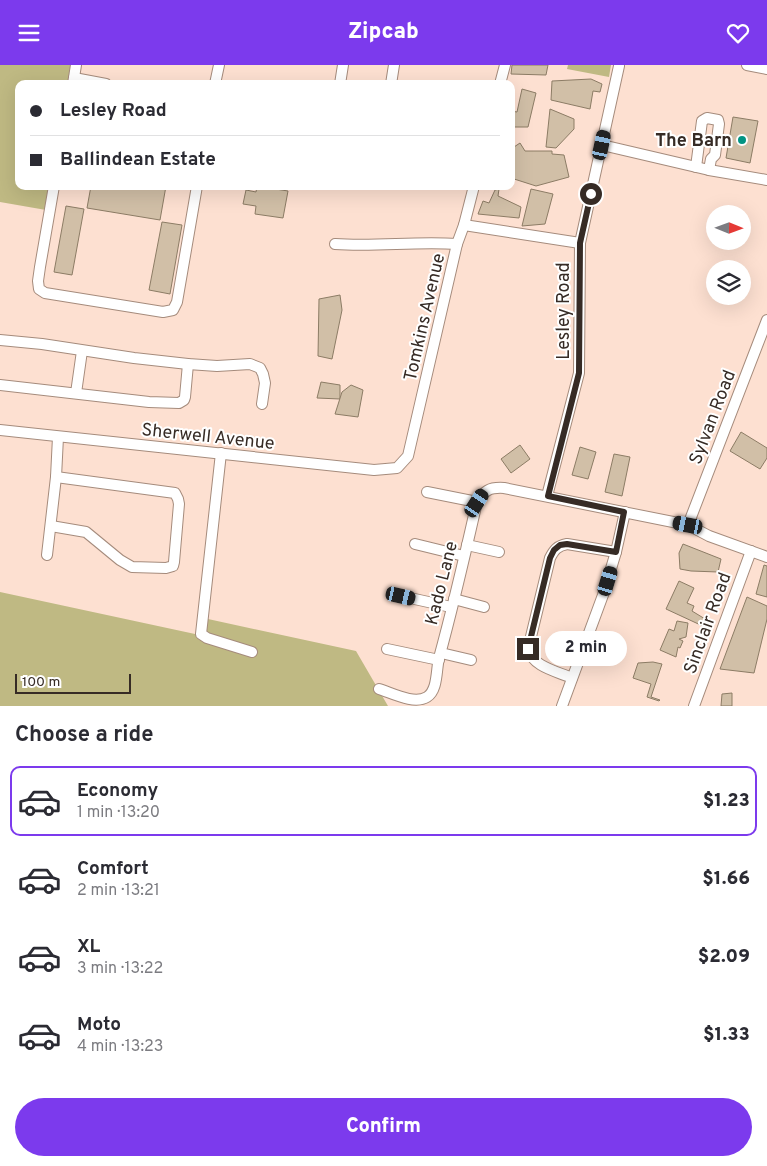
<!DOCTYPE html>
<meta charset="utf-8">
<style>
body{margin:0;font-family:Overpass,sans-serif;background:#f7f7f7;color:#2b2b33;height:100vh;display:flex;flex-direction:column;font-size:19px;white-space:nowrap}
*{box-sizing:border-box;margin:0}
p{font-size:16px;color:#7c7c81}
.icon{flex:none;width:28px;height:28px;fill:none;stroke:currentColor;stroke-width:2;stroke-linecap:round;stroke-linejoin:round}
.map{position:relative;height:641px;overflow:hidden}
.side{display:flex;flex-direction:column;background:#fff;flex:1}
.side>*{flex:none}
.hud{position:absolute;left:15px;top:15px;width:500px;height:110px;border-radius:10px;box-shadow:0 5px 20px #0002;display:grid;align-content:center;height:110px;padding:0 15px;background:#fff}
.needle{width:32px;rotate:91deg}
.buttons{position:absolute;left:706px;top:140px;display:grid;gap:10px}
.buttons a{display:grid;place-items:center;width:45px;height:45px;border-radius:50%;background:#fff;box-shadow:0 5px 20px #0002;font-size:25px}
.scale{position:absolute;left:15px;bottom:12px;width:116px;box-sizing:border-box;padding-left:5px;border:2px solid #362b25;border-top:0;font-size:14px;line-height:18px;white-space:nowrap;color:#362b25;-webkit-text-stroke:4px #fff;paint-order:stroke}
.end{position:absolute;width:22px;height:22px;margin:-11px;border:6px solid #362b25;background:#fff;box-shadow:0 0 0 2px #fff}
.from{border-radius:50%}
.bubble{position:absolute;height:35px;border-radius:18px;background:#fff;box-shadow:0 5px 20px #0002;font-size:16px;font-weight:800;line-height:35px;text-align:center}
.car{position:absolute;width:15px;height:30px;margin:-15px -8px;border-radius:6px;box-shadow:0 0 4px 1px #0007;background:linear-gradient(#222 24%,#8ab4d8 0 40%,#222 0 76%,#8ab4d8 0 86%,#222 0)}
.hud b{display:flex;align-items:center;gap:18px;height:48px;font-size:19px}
.hud b+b{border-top:1px solid #e1e1e2}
.hud i{width:12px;height:12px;background:#2b2b33}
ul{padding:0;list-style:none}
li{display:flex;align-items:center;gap:15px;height:70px;margin:0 10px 8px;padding:0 5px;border:2px solid transparent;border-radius:10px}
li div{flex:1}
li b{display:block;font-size:19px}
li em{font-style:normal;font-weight:800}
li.active{border-color:#7c3aed}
li>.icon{width:45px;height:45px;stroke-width:1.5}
h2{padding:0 15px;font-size:22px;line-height:60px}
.primary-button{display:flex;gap:10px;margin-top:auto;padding:10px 15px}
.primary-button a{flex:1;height:58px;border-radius:30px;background:#7c3aed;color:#fff;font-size:20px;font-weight:800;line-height:58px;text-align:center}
header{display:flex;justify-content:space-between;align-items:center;height:65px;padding:0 15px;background:#7c3aed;color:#fff;font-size:22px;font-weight:800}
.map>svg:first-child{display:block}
.green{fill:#bfb983}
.building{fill:#d1bfa7;stroke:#8c7c65}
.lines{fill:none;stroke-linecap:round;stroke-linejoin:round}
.minor-casing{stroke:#a58b7c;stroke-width:12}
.minor{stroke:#fff;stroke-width:10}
.route{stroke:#362b25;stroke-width:6}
.poi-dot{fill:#029483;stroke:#fff;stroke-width:2}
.labels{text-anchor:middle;stroke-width:4;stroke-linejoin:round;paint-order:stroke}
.poi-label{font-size:18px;font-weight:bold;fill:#362b25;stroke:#fff;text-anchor:end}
.street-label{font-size:18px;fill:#362b25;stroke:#fff}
</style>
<header><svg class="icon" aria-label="menu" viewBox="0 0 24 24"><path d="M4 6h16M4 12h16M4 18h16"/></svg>Zipcab<svg class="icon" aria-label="heart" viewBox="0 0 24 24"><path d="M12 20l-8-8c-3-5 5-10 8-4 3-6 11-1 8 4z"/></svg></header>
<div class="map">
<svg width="767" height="641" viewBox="0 0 767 641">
<rect width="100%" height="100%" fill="#fde0d1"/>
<g class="green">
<polygon points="0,0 71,0 68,19 19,19 19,121 50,121 46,145 0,137"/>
<polygon points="568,0 611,0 609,12 567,4"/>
<polygon points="0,527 195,569 208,554 356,586 388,641 0,641"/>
</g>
<g class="building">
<polygon points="512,0 548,0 546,10 511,9"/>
<polygon points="591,14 602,19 600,27 593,26 590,44 551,35 552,16"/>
<polygon points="522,24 536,28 528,62 511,62 511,46 517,47"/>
<polygon points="550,44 574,54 574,64 556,83 546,82"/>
<polygon points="733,52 758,56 750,98 726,93"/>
<polygon points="520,78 525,86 552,86 552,89 564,90 569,112 536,121 511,113 511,84"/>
<polygon points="91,121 166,121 160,155 87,143"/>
<polygon points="257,121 288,126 283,153 255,149 256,141 243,139 246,125 256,127"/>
<polygon points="499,124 498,131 521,142 519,153 478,149 483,136 489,138 495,125"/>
<polygon points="531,124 553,129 545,159 522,161"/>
<polygon points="66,141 84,144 72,210 54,207"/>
<polygon points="162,157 182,160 170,229 149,225"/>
<polygon points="340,230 342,245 332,294 318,291 319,234"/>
<polygon points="321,317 340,320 340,334 317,333"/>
<polygon points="351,320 363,325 358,352 335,349 342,327"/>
<polygon points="741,367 767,383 767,393 760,404 730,386"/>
<polygon points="520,380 530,394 511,408 501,394"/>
<polygon points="580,382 596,387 588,414 572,410"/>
<polygon points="614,389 630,392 622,431 605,427"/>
<polygon points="683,479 721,494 718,507 691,506 680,504 679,488"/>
<polygon points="764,500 767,501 767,532 756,529"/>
<polygon points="679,516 694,523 687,538 694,541 692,546 710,557 707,563 666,544"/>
<polygon points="747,532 767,541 767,554 754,608 720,604"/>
<polygon points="677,556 688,558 686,572 679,574 683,576 680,583 678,582 676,592 660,585 669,564 674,566"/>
<polygon points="653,597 662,599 651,632 660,635 659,636 647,632 651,619 633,613 638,598"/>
<polygon points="732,628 732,641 721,641 722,629"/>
</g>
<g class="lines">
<defs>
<g id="minor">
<polyline points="747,0 767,4"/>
<polyline points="74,13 106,19"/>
<polyline points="73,19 76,0"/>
<polyline points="215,19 219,0"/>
<polyline points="340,19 343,0"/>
<polyline points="391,19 394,0"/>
<polyline points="500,19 505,0"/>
<polyline points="602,80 709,105 767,115"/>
<polyline points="696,102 702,56 707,53 718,55 719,59 715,90 711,94 709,105"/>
<polyline points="54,121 40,202 38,216 39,224 45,228 163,247 173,245 177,237 197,121"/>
<polyline points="464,160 580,178"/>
<path d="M335 179C376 182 416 176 457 179"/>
<polyline points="0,275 42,279 134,293 188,299 217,301 250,299 260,303 263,309 265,318 262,339"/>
<polyline points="0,320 149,337 179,338 184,335 185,332 188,299"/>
<polyline points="76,328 82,286"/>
<polyline points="0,365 374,405 397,403 408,391 457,179 464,160 474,121"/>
<polyline points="221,388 201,569 207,573 252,587"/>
<polyline points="427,427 477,437"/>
<polyline points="547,431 579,308 580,178 619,1"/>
<polyline points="688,460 767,255"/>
<polyline points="51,461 86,467 120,495 132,502 166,503 173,501 174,497 179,439 178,434 175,428 56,412"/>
<polyline points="415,479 464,491"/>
<polyline points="467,480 499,487"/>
<polyline points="47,490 56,412 58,372"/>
<polyline points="401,531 451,542"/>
<polyline points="454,534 484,542"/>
<polyline points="387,584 439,595"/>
<polyline points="441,588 471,595"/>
<path d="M572 613C556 606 533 602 528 584L550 493C554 485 557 481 567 479L616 487"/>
<path d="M379 624C392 628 414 640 427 632 438 625 436 605 439 593 453 542 465 490 477 437 484 426 489 422 504 423L688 460 709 471 767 492"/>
<polyline points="562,641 603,530 616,487 625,447"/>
<polyline points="694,641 751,486"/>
</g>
</defs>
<use href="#minor" class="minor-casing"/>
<use href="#minor" class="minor"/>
</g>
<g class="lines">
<polyline class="route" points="528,584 550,493 554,485 560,480 567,479 616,487 624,447 548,431 579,308 580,178 591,129"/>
</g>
<circle class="poi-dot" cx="742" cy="75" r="5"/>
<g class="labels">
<g class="poi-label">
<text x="732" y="81">The Barn</text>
</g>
<g class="street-label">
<text transform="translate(563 246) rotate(-90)" y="6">Lesley Road</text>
<text transform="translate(424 252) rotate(-77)" y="6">Tomkins Avenue</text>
<text transform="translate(712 352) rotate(-69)" y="6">Sylvan Road</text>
<text transform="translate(208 371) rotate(6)" y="6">Sherwell Avenue</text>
<text transform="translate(441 518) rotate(-76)" y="6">Kado Lane</text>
<text transform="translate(707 558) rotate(-70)" y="6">Sinclair Road</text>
</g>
</g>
</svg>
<div class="buttons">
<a><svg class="needle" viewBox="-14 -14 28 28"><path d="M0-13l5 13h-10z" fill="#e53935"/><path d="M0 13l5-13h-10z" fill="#7c7c81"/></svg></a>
<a><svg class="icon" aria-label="layers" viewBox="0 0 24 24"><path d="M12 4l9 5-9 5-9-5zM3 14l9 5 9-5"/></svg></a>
</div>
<div class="scale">100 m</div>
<i class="end from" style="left:591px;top:129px"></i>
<i class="end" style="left:528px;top:584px"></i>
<div class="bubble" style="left:545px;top:566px;width:82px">2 min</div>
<i class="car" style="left:602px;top:80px;rotate:12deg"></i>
<i class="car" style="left:477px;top:438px;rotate:33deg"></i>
<i class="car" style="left:688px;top:460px;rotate:281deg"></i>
<i class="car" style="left:608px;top:516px;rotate:17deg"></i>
<i class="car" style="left:401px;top:531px;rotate:103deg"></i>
<div class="hud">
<b><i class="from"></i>Lesley Road</b>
<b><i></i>Ballindean Estate</b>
</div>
</div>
<section class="side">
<h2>Choose a ride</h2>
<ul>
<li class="active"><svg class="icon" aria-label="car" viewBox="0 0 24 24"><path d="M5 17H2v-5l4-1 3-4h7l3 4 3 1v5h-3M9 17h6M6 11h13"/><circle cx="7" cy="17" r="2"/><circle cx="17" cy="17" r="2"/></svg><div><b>Economy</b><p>1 min · 13:20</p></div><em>$1.23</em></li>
<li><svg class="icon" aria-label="car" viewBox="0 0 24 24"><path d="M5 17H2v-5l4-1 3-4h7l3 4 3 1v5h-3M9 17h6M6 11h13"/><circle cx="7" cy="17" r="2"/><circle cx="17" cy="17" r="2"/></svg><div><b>Comfort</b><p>2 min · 13:21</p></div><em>$1.66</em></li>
<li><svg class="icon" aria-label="car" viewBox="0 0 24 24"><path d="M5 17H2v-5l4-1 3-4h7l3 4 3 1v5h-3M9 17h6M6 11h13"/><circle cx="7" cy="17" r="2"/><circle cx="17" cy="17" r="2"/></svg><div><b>XL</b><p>3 min · 13:22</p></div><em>$2.09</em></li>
<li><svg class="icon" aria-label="car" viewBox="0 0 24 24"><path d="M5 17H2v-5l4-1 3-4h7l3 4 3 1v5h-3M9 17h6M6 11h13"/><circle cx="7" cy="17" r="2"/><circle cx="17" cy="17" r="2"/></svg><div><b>Moto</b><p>4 min · 13:23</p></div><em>$1.33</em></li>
</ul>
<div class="primary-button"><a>Confirm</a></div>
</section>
